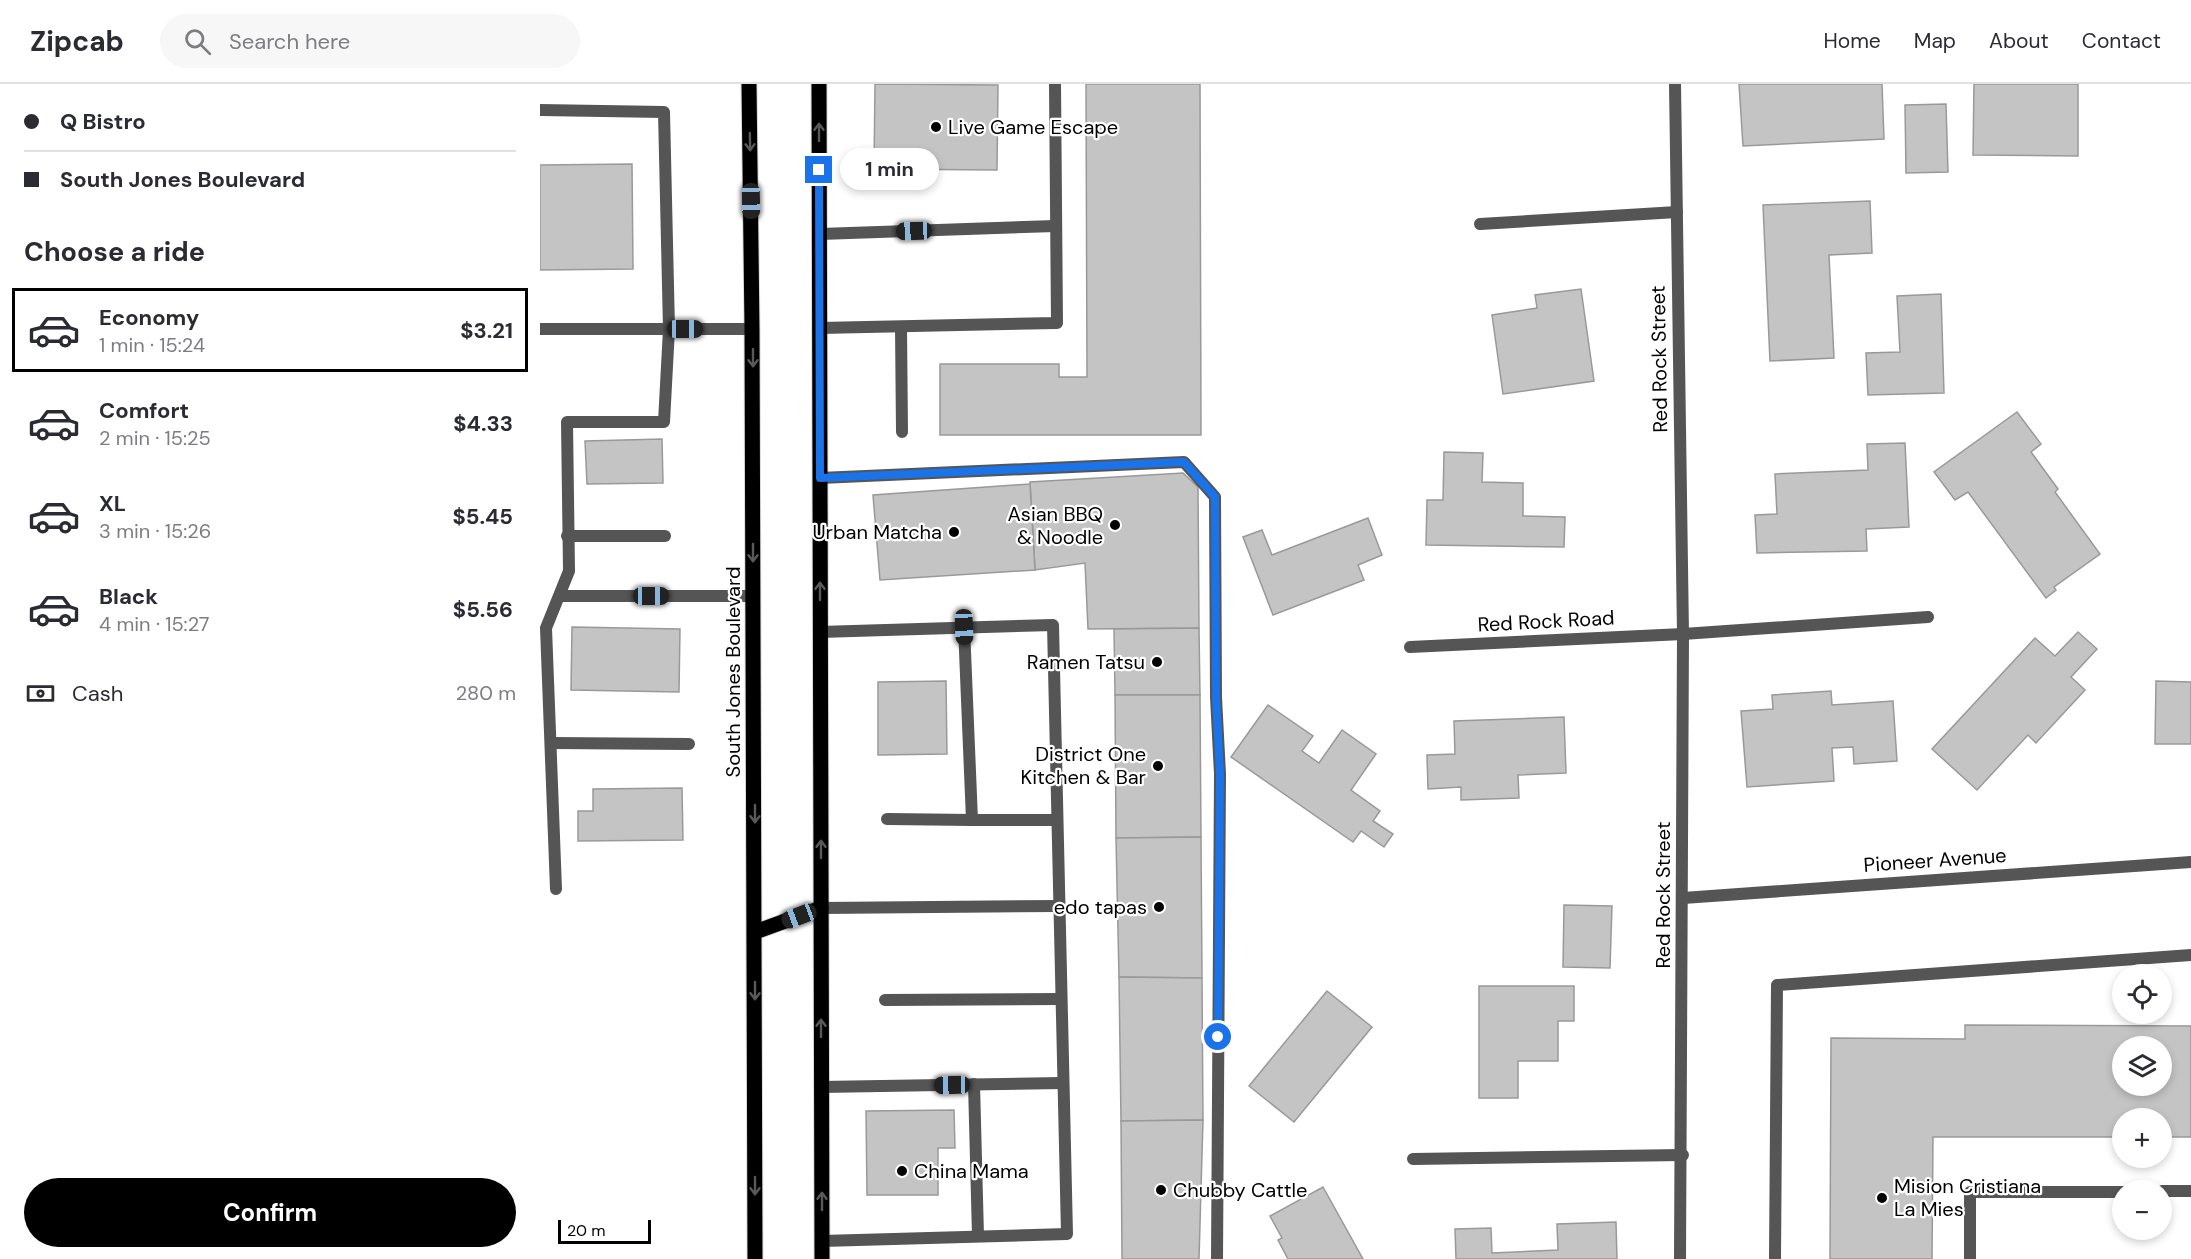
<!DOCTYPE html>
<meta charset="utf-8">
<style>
body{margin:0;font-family:"DM Sans",sans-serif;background:#f7f7f7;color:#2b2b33;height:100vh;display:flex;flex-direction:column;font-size:22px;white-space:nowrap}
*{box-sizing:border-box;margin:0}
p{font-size:20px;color:#7c7c81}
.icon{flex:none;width:33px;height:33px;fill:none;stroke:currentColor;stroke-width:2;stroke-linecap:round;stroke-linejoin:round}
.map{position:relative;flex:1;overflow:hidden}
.side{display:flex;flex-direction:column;background:#fff;width:540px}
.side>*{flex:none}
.top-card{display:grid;align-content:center;height:132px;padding:0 24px;background:#fff}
.buttons{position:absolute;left:1572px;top:880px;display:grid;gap:12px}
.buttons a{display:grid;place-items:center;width:60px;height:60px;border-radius:50%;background:#fff;box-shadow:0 3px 9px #0003;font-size:30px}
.scale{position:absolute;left:18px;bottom:15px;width:93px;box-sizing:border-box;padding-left:6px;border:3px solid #000;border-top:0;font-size:16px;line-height:21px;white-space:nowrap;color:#000;-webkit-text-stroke:4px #fff;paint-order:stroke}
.end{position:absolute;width:27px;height:27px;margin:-14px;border:8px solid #1a73e8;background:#fff;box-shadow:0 0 0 3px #fff}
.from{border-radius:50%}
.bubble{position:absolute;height:42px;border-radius:21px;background:#fff;box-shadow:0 3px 9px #0003;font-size:20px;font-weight:700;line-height:42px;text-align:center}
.car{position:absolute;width:18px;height:36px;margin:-18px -9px;border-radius:8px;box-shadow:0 0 4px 2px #0007;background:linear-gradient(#222 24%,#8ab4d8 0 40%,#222 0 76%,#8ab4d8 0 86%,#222 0)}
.top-card b{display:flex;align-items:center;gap:21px;height:57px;font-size:22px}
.top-card b+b{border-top:2px solid #e1e1e2}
.top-card i{width:15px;height:15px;background:#2b2b33}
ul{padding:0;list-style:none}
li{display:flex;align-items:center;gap:18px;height:84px;margin:0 12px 9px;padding:0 12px;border:3px solid transparent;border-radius:0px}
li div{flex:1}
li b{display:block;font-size:22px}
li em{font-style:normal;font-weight:700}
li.selected{border-color:#000}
li>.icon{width:54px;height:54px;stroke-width:1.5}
h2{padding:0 24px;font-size:27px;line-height:72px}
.pay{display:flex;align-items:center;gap:15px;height:66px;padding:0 24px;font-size:22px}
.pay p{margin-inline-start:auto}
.cta{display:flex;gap:12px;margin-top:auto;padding:12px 24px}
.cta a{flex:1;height:69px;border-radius:36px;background:#000;color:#fff;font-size:24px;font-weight:700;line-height:69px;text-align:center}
header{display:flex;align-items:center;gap:36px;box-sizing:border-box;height:84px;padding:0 30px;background:#fff;border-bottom:2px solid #e1e1e2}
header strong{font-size:28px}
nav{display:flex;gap:33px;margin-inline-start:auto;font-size:21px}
.search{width:420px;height:54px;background:#f7f7f7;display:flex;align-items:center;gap:15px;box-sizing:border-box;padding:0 21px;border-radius:33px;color:#7c7c81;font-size:22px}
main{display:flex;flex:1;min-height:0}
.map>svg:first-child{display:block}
.building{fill:#c4c4c4;stroke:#999;stroke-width:1.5;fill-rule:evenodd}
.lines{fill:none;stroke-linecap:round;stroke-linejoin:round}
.primary-casing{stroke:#dbdbdb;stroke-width:17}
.service{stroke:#555;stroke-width:12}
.minor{stroke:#555;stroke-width:12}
.primary{stroke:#000;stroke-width:15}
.oneway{stroke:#595959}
.route{stroke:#1a73e8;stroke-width:8}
.poi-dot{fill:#000;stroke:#fff;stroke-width:2}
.labels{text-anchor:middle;stroke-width:4.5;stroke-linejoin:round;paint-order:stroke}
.poi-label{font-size:20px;fill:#000;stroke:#fff;text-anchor:end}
.street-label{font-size:20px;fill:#000;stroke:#fff}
</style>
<header>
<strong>Zipcab</strong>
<div class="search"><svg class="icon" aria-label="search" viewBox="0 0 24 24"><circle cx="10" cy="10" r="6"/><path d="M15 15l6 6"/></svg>Search here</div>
<nav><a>Home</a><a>Map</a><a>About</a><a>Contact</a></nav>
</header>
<main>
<section class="side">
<div class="top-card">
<b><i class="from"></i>Q Bistro</b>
<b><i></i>South Jones Boulevard</b>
</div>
<h2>Choose a ride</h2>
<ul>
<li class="selected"><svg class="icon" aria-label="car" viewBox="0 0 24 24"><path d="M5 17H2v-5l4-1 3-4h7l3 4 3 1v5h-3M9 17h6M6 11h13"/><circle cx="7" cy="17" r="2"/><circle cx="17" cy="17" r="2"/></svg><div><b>Economy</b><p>1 min · 15:24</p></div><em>$3.21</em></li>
<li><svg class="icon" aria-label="car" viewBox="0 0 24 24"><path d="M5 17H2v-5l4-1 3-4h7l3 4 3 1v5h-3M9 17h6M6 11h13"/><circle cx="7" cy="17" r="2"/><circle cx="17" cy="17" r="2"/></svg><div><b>Comfort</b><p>2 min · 15:25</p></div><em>$4.33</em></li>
<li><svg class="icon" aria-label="car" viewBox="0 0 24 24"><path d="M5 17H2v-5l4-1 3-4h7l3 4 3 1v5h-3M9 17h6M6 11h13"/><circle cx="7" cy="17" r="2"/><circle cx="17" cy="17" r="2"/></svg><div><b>XL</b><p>3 min · 15:26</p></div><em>$5.45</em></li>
<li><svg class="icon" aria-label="car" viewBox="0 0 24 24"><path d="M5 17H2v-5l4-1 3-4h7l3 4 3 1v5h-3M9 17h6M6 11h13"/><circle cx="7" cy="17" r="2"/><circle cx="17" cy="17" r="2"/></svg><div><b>Black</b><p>4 min · 15:27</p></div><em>$5.56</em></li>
</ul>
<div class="pay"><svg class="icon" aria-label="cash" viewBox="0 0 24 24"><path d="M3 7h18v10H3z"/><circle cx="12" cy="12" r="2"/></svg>Cash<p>280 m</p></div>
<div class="cta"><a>Confirm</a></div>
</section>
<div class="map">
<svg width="1651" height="1175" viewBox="0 0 1651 1175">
<rect width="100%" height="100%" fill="#fff"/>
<g class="building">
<polygon points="335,0 458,1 457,86 334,85"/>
<polygon points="546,0 660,0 661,351 400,351 400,280 519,280 519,293 547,293"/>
<polygon points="1199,0 1342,0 1344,55 1203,62"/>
<polygon points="1434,0 1538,0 1538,72 1433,71"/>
<polygon points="1406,20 1408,88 1366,89 1365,21"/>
<polygon points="92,80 93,185 0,186 0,81"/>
<polygon points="1330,117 1332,169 1289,171 1294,274 1230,277 1223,121"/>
<polygon points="1041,205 1054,297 963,310 952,231 997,224 995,211"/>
<polygon points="1401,210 1404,309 1328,311 1326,269 1360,268 1357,212"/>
<polygon points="1477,328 1501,360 1491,368 1518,405 1515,408 1560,470 1514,503 1516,506 1506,514 1428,408 1415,416 1394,388"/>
<polygon points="122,355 123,399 47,400 45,357"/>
<polygon points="1365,359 1369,443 1326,445 1327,467 1217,469 1215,431 1237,430 1235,390 1328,386 1327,360"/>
<polygon points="904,368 943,369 942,398 983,399 983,432 1025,433 1024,463 886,461 887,416 903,416"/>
<polygon points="643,389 658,403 659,544 548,545 545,479 495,486 490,398"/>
<polygon points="490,400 495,486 340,496 333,411"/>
<polygon points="828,434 842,471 818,481 824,496 733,531 703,453 722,446 732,471"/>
<polygon points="32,543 140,545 139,608 31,606"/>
<polygon points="659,544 660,611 575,611 574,545"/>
<polygon points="1538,548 1557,565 1531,593 1545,606 1496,659 1488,651 1437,706 1392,665 1495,554 1515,572"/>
<polygon points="406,597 407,670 338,671 338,598"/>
<polygon points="1616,597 1651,598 1651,660 1615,660"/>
<polygon points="1291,607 1292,621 1353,617 1357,677 1314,680 1313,663 1292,664 1294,697 1207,703 1201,627 1233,625 1232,611"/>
<polygon points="575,611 660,611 661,753 576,754"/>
<polygon points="728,621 773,652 762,667 779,679 802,646 836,670 811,706 840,727 833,737 853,750 844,763 821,747 813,758 691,673"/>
<polygon points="1024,633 1026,689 978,691 979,714 921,716 921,703 888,705 887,671 915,670 914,637"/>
<polygon points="142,704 143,756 38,757 38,727 53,727 53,705"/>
<polygon points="661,753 662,894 579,893 576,754"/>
<polygon points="1024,821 1072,822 1070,884 1023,883"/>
<polygon points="579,893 662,894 663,1036 581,1037"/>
<polygon points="939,902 1034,902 1034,937 1018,937 1018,977 978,977 978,1014 939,1014"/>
<polygon points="787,907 832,943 754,1038 709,1002"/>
<path d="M1425 941 1651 942V1053H1622V1035H1582V1053H1393L1392 1175H1290L1291 954 1425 955ZM1582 963H1622V1002H1582Z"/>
<polygon points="414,1026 415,1064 398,1064 398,1111 327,1111 326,1027"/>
<polygon points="663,1036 659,1175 582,1175 581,1037"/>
<polygon points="783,1103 823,1175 748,1175 738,1156 742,1154 730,1132"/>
<polygon points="1076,1138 1077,1175 916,1175 915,1145 951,1144 952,1169 1018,1166 1017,1140"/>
</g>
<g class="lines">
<defs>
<g id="primary">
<polyline points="209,0 212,245 215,1175"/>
<polyline points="279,0 282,1175"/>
<polyline points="215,848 281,824"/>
</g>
</defs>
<use href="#primary" class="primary-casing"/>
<g class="service">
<polyline points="0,26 124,28 129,245 124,338 27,338 29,487 6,544 16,805"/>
<polyline points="280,150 515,142"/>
<polyline points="361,243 362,348"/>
<polyline points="280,244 517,239 515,0"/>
<polyline points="0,245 212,245"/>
<polyline points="280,394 644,378 675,413 676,613 680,690 677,1175"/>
<polyline points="27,452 125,452"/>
<polyline points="20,512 213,512"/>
<polyline points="424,543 432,736 517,736"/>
<polyline points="280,548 513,541 527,1150 282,1157"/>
<polyline points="11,659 149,660"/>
<polyline points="347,735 432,736"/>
<polyline points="281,824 519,822"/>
<polyline points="345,916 521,915"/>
<polyline points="434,1000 438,1152"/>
<polyline points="281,1003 523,999"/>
<polyline points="1622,1107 1651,1107"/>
<polyline points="1235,1175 1237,901 1651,871"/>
<polyline points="1430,1175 1430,1108 1582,1108"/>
</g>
<g class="minor">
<polyline points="1135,0 1143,550 1140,1175"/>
<polyline points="940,140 1137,128"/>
<polyline points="870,563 1143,550 1388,533"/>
<polyline points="1143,814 1651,778"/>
<polyline points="873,1075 1143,1071"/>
</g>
<use href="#primary" class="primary"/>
</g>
<defs><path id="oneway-shaft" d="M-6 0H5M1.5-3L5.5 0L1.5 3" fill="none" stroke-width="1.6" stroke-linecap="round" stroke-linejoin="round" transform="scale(1.5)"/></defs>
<g class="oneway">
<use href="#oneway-shaft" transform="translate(279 48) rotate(-90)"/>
<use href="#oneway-shaft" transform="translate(210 58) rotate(89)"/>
<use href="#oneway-shaft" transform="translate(213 274) rotate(90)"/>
<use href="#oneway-shaft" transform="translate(213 469) rotate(90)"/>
<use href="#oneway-shaft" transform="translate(280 507) rotate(-90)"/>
<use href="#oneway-shaft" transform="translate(215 730) rotate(90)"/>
<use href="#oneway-shaft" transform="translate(281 765) rotate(-90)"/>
<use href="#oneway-shaft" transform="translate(215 907) rotate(90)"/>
<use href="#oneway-shaft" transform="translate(281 944) rotate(-90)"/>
<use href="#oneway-shaft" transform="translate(215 1102) rotate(90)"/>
<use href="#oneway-shaft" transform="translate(282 1117) rotate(-90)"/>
</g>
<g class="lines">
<polyline class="route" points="279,86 280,394 644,378 675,413 676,614 680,690 678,953"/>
</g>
<g class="poi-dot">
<circle cx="396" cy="43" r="6"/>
<circle cx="575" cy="441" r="6"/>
<circle cx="414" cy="448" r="6"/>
<circle cx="617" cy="578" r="6"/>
<circle cx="618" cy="682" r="6"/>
<circle cx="619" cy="823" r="6"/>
<circle cx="362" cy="1087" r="6"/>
<circle cx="621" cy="1106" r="6"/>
<circle cx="1342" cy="1114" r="6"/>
</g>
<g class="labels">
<g class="poi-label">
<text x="408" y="50" text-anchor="start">Live Game Escape</text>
<text x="563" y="437">Asian BBQ<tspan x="563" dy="23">&amp; Noodle</tspan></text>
<text x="402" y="455">Urban Matcha</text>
<text x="605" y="585">Ramen Tatsu</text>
<text x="606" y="677">District One<tspan x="606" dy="23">Kitchen &amp; Bar</tspan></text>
<text x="607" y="830">edo tapas</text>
<text x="374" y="1094" text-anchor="start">China Mama</text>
<text x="1354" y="1109" text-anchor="start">Mision Cristiana<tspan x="1354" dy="23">La Mies</tspan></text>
<text x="633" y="1113" text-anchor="start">Chubby Cattle</text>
</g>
<g class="street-label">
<text transform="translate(1119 275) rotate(-91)" y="7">Red Rock Street</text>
<text transform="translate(1006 537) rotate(-3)" y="7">Red Rock Road</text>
<text transform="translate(193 588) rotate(-90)" y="7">South Jones Boulevard</text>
<text transform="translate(1395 776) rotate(-4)" y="7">Pioneer Avenue</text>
<text transform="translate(1123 811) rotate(-90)" y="7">Red Rock Street</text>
</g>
</g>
</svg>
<div class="buttons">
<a><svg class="icon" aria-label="locate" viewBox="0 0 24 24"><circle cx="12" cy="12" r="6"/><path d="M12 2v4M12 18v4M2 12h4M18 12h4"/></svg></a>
<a><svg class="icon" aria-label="layers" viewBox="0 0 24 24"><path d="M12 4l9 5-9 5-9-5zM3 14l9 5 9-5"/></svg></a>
<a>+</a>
<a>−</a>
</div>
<div class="scale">20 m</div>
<i class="end from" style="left:678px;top:953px"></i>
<i class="end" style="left:279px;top:86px"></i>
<div class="bubble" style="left:300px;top:64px;width:99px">1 min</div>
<i class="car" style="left:211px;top:117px;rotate:179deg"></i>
<i class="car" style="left:374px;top:147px;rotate:268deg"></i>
<i class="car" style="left:145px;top:245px;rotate:90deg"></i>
<i class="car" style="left:111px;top:512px;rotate:90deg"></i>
<i class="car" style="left:424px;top:543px;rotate:178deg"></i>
<i class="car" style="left:259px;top:832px;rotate:249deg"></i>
<i class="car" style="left:412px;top:1001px;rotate:269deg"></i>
</div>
</main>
